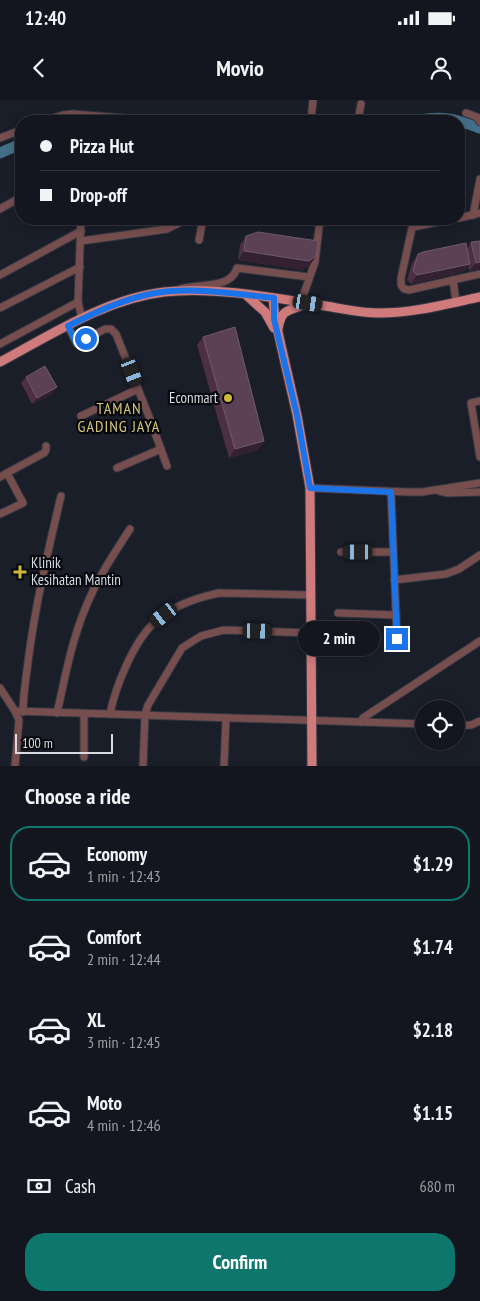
<!DOCTYPE html>
<meta charset="utf-8">
<style>
body{margin:0;font-family:"PT Sans Narrow",sans-serif;background:#21232c;color:#f1f3f6;height:100vh;display:flex;flex-direction:column;font-size:19px;white-space:nowrap}
*{box-sizing:border-box;margin:0}
p{font-size:16px;color:#9d9fa4}
.icon{flex:none;width:28px;height:28px;fill:none;stroke:currentColor;stroke-width:2;stroke-linecap:round;stroke-linejoin:round}
.map{position:relative;height:666px;overflow:hidden}
.side{display:flex;flex-direction:column;background:#14161f;flex:1}
.side>*{flex:none}
.hud{position:absolute;left:15px;top:15px;width:450px;height:110px;border-radius:20px;box-shadow:0 2px 12px #0003,0 0 0 1px #33353d;display:grid;align-content:center;height:110px;padding:0 25px;background:#14161f}
.fabs{position:absolute;left:415px;top:600px;display:grid;gap:10px}
.fabs a{display:grid;place-items:center;width:50px;height:50px;border-radius:50%;background:#14161f;box-shadow:0 2px 12px #0003,0 0 0 1px #33353d;font-size:25px}
.scale{position:absolute;left:15px;bottom:12px;width:98px;box-sizing:border-box;padding-left:5px;border:2px solid #d8dbe2;border-top:0;font-size:14px;line-height:18px;white-space:nowrap;color:#d8dbe2;-webkit-text-stroke:4px #07080d;paint-order:stroke}
.end{position:absolute;width:22px;height:22px;margin:-11px;border:6px solid #1a73e8;background:#fff;box-shadow:0 0 0 2px #fff}
.from{border-radius:50%}
.bubble{position:absolute;height:35px;border-radius:18px;background:#14161f;box-shadow:0 2px 12px #0003,0 0 0 1px #33353d;font-size:16px;font-weight:800;line-height:35px;text-align:center}
.car{position:absolute;width:15px;height:30px;margin:-15px -8px;border-radius:6px;box-shadow:0 0 4px 1px #0007;background:linear-gradient(#222 24%,#8ab4d8 0 40%,#222 0 76%,#8ab4d8 0 86%,#222 0)}
.hud b{display:flex;align-items:center;gap:18px;height:48px;font-size:19px}
.hud b+b{border-top:1px solid #33353d}
.hud i{width:12px;height:12px;background:#f1f3f6}
ul{padding:0;list-style:none}
li{display:flex;align-items:center;gap:15px;height:75px;margin:0 10px 8px;padding:0 15px;border:2px solid transparent;border-radius:20px}
li div{flex:1}
li b{display:block;font-size:19px}
li em{font-style:normal;font-weight:800}
li.on{border-color:#0f766e}
li>.icon{width:45px;height:45px;stroke-width:1.5}
h2{padding:0 25px;font-size:22px;line-height:60px}
.pay{display:flex;align-items:center;gap:12px;height:55px;padding:0 25px;font-size:19px}
.pay p{margin-inline-start:auto}
.primary-button{display:flex;gap:10px;margin-top:auto;padding:10px 25px}
.primary-button a{flex:1;height:58px;border-radius:20px;background:#0f766e;color:#fff;font-size:20px;font-weight:800;line-height:58px;text-align:center}
.status{display:flex;justify-content:space-between;align-items:center;height:35px;padding:0 25px;background:#14161f;direction:ltr}
.status svg{height:14px;fill:currentColor}
header{display:flex;justify-content:space-between;align-items:center;height:65px;padding:0 25px;background:#14161f;font-size:22px;font-weight:800}
.map>svg:first-child{display:block}
.lines{fill:none;stroke-linecap:round;stroke-linejoin:round}
.river{stroke:#446f89;stroke-width:11}
.minor-casing{stroke:#353843;stroke-width:9}
.major-casing{stroke:#353843;stroke-width:11}
.minor{stroke:#764e4e;stroke-width:7}
.major{stroke:#cf7b7c;stroke-width:9}
.wall{fill:#4d2e43}
.shaded-wall{fill:#332031}
.building{fill:#5c4154;stroke:#70596a}
.route{stroke:#1a73e8;stroke-width:6}
.poi-dot{fill:#cfb837;stroke:#07080d;stroke-width:2}
.labels{text-anchor:middle;stroke-width:4.5;stroke-linejoin:round;paint-order:stroke}
.poi-label{font-size:15px;fill:#d8dbe2;stroke:#07080d;text-anchor:end}
.neighbourhood-label{font-size:16px;letter-spacing:1px;fill:#d5c678;stroke:#07080d}
</style>
<div class="status"><b>12:40</b><svg viewBox="0 0 49 12"><path d="M0 12V9h3v3zM5 12V6h3v6zM10 12V3h3v9zM15 12V0h3v12zM26 1h20v11H26zM47 4h2v5h-2z"/></svg></div>
<header><svg class="icon" aria-label="back" viewBox="0 0 24 24"><path d="M15 5l-7 7 7 7"/></svg>Movio<svg class="icon" aria-label="person" viewBox="0 0 24 24"><circle cx="12" cy="8" r="4"/><path d="M4 21q1-7 8-7t8 7"/></svg></header>
<div class="map">
<svg width="480" height="666" viewBox="0 0 480 666">
<rect width="100%" height="100%" fill="#1a1e29"/>
<g class="lines">
<g class="river">
<path d="M415 21C442 15 455 19 480 28"/>
<polyline points="0,53 21,44"/>
</g>
<defs>
<g id="minor">
<polyline points="466,13 477,17 480,22"/>
<polyline points="43,21 63,15 73,14 159,21"/>
<polyline points="311,21 313,0"/>
<polyline points="358,21 361,4"/>
<polyline points="0,38 21,30"/>
<polyline points="0,109 21,97"/>
<polyline points="473,115 480,79"/>
<polyline points="459,118 480,113"/>
<polyline points="81,119 78,202 82,219"/>
<polyline points="414,119 401,178 401,185 404,189 409,190 480,174"/>
<polyline points="413,127 453,119"/>
<polyline points="199,140 203,119"/>
<polyline points="81,141 167,129 187,119"/>
<polyline points="0,175 81,131"/>
<polyline points="453,180 456,202"/>
<path d="M180 189C197 183 231 190 237 168L309 177"/>
<polyline points="301,202 315,162 320,119"/>
<polyline points="0,208 80,167"/>
<polyline points="68,226 77,244 105,229 111,229 116,234 150,319 167,366"/>
<polyline points="0,244 78,202"/>
<polyline points="480,301 471,303 480,357"/>
<polyline points="81,316 138,289"/>
<polyline points="117,368 161,349"/>
<polyline points="7,373 44,353 46,350 46,346"/>
<polyline points="0,377 7,373 23,403 0,414"/>
<polyline points="310,388 408,392 422,392 480,383"/>
<polyline points="439,391 448,393 480,392"/>
<polyline points="391,392 397,539"/>
<polyline points="341,452 393,452"/>
<polyline points="394,480 446,474 459,469 480,455"/>
<polyline points="338,513 396,515"/>
<polyline points="0,588 15,611 19,620 15,666"/>
<polyline points="15,611 424,624"/>
<path d="M23 612C23 595 26 579 28 562 35 506 48 451 61 396"/>
<path d="M57 613C65 578 71 543 85 509 96 481 113 455 130 429"/>
<polyline points="84,614 84,657"/>
<path d="M110 614C115 588 133 543 153 524 170 507 195 498 219 493L310 495"/>
<polyline points="361,622 363,618 480,541"/>
<polyline points="456,626 471,625 480,621"/>
<polyline points="143,666 145,615 148,605 182,548 201,536 224,530 310,533"/>
<polyline points="224,666 226,618"/>
</g>
<g id="major">
<polyline points="246,195 265,212 274,228"/>
<polyline points="273,198 275,219 297,315 310,388 312,666"/>
<path d="M278 229C282 207 288 212 306 204"/>
<path d="M0 262C51 235 105 199 164 192 212 186 277 198 326 206 344 209 361 213 379 213 413 213 447 204 480 197"/>
</g>
</defs>
<use href="#minor" class="minor-casing"/>
<use href="#major" class="major-casing"/>
<use href="#minor" class="minor"/>
<use href="#major" class="major"/>
</g>
<g class="wall">
<polygon points="246,136 310,165 303,170 238,160 240,145"/>
<polygon points="471,142 478,170 469,171 468,166 463,172 411,184 407,180 412,163 418,154 467,149"/>
<polygon points="203,237 264,341 258,350 229,358 197,245"/>
<polygon points="26,277 57,287 52,294 32,304 21,283"/>
</g>
<g class="shaded-wall">
<polygon points="244,151 316,156 310,165 303,170 238,160"/>
<polygon points="480,162 480,166 478,170 469,171 476,163"/>
<polygon points="470,164 463,172 411,184 417,175"/>
<polygon points="57,287 52,294 32,304 37,298"/>
<polygon points="264,341 258,350 229,358 235,349"/>
</g>
<g class="building">
<polygon points="258,132 318,141 316,156 309,161 244,151 246,136"/>
<polygon points="480,141 480,162 476,163 471,142"/>
<polygon points="466,143 470,164 417,175 413,171 418,154 423,152"/>
<polygon points="235,227 264,341 235,349 203,237"/>
<polygon points="45,266 57,287 37,298 26,277"/>
</g>
<g class="lines">
<path class="route" d="M86 239 77 244 68 226C94 213 121 200 150 194 191 186 233 194 274 198V219L297 315 310 388 391 392 397 539"/>
</g>
<g class="poi-dot">
<circle cx="228" cy="298" r="5"/>
<path d="M17.5 464.5h5v5h5v5h-5v5h-5v-5h-5v-5h5z"/>
</g>
<g class="labels">
<g class="poi-label">
<text x="218" y="303">Econmart</text>
<text x="31" y="468" text-anchor="start">Klinik<tspan x="31" dy="17">Kesihatan Mantin</tspan></text>
</g>
<g class="neighbourhood-label">
<text x="119" y="314">TAMAN<tspan x="119" dy="18">GADING JAYA</tspan></text>
</g>
</g>
</svg>
<div class="fabs">
<a><svg class="icon" aria-label="locate" viewBox="0 0 24 24"><circle cx="12" cy="12" r="6"/><path d="M12 2v4M12 18v4M2 12h4M18 12h4"/></svg></a>
</div>
<div class="scale">100 m</div>
<i class="end from" style="left:86px;top:239px"></i>
<i class="end" style="left:397px;top:539px"></i>
<div class="bubble" style="left:298px;top:521px;width:82px">2 min</div>
<i class="car" style="left:308px;top:203px;rotate:99deg"></i>
<i class="car" style="left:132px;top:272px;rotate:159deg"></i>
<i class="car" style="left:358px;top:452px;rotate:270deg"></i>
<i class="car" style="left:164px;top:515px;rotate:232deg"></i>
<i class="car" style="left:258px;top:531px;rotate:91deg"></i>
<div class="hud">
<b><i class="from"></i>Pizza Hut</b>
<b><i></i>Drop-off</b>
</div>
</div>
<section class="side">
<h2>Choose a ride</h2>
<ul>
<li class="on"><svg class="icon" aria-label="car" viewBox="0 0 24 24"><path d="M5 17H2v-5l4-1 3-4h7l3 4 3 1v5h-3M9 17h6M6 11h13"/><circle cx="7" cy="17" r="2"/><circle cx="17" cy="17" r="2"/></svg><div><b>Economy</b><p>1 min · 12:43</p></div><em>$1.29</em></li>
<li><svg class="icon" aria-label="car" viewBox="0 0 24 24"><path d="M5 17H2v-5l4-1 3-4h7l3 4 3 1v5h-3M9 17h6M6 11h13"/><circle cx="7" cy="17" r="2"/><circle cx="17" cy="17" r="2"/></svg><div><b>Comfort</b><p>2 min · 12:44</p></div><em>$1.74</em></li>
<li><svg class="icon" aria-label="car" viewBox="0 0 24 24"><path d="M5 17H2v-5l4-1 3-4h7l3 4 3 1v5h-3M9 17h6M6 11h13"/><circle cx="7" cy="17" r="2"/><circle cx="17" cy="17" r="2"/></svg><div><b>XL</b><p>3 min · 12:45</p></div><em>$2.18</em></li>
<li><svg class="icon" aria-label="car" viewBox="0 0 24 24"><path d="M5 17H2v-5l4-1 3-4h7l3 4 3 1v5h-3M9 17h6M6 11h13"/><circle cx="7" cy="17" r="2"/><circle cx="17" cy="17" r="2"/></svg><div><b>Moto</b><p>4 min · 12:46</p></div><em>$1.15</em></li>
</ul>
<div class="pay"><svg class="icon" aria-label="cash" viewBox="0 0 24 24"><path d="M3 7h18v10H3z"/><circle cx="12" cy="12" r="2"/></svg>Cash<p>680 m</p></div>
<div class="primary-button"><a>Confirm</a></div>
</section>
